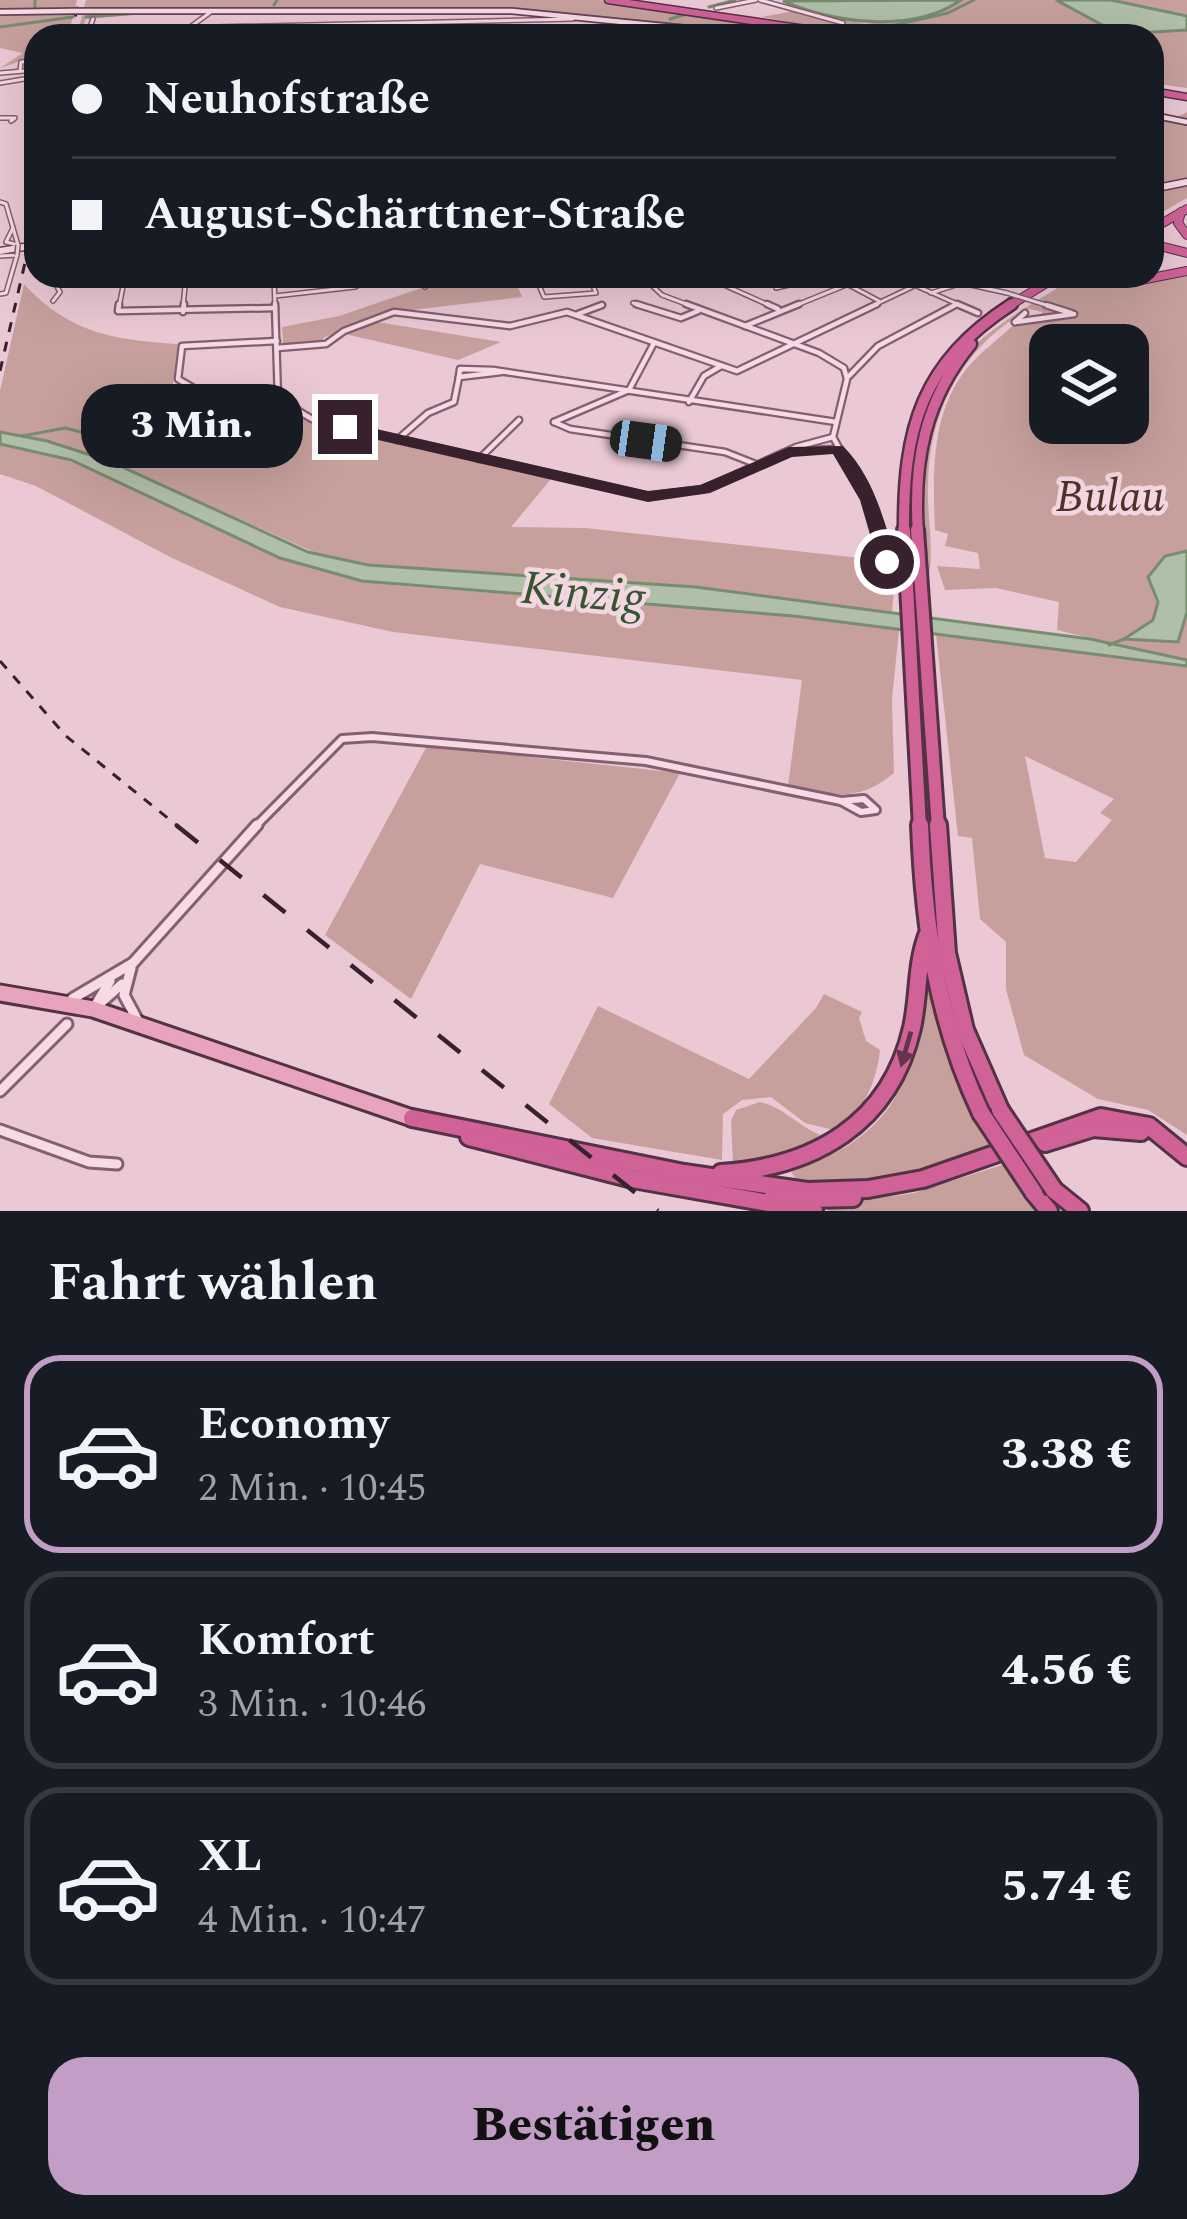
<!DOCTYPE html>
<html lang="de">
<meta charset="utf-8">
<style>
body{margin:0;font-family:Spectral,serif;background:#20242c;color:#f1f3f6;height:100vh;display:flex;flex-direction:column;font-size:45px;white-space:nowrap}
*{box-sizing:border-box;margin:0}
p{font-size:39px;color:#9ea1a6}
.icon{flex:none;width:66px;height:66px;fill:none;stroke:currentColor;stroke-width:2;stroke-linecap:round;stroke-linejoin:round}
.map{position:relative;height:1211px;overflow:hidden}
.drawer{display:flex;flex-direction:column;background:#171b24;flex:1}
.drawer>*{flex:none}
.top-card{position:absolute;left:24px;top:24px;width:1140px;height:264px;border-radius:36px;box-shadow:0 12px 48px #0002;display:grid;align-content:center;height:264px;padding:0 48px;background:#171b24}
.buttons{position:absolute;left:1029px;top:324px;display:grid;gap:24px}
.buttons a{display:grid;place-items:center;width:120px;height:120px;border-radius:24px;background:#171b24;box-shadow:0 12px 48px #0002;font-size:60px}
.end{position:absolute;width:54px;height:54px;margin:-27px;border:15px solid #36212d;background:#fff;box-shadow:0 0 0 6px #fff}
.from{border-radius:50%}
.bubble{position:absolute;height:84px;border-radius:36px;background:#171b24;box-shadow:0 12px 48px #0002;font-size:39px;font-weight:800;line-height:84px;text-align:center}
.car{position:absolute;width:36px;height:72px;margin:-36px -18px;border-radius:15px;box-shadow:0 0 9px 3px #0007;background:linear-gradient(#222 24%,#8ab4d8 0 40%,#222 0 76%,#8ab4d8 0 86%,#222 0)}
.top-card b{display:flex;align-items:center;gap:42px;height:114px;font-size:45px}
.top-card b+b{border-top:3px solid #363941}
.top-card i{width:30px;height:30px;background:#f1f3f6}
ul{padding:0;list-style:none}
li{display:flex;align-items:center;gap:36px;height:198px;margin:0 24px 18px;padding:0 24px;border:6px solid #363941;border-radius:36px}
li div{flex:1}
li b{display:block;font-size:45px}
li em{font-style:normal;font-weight:800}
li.on{border-color:#c29ec7}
li>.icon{width:108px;height:108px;stroke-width:1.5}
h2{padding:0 48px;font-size:54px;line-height:144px}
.action{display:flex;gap:24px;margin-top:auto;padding:24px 48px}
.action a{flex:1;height:138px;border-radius:36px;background:#c29ec7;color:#111;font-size:48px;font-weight:800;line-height:138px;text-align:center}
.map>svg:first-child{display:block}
.green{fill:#c7a09d;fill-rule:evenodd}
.water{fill:#b0bfa8;stroke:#788c70;stroke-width:3}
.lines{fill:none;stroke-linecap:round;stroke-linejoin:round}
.stream{stroke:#788c70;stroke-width:3}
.street-far3-casing{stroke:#845f72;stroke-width:6}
.street-far2-casing{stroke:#845f72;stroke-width:9}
.street-far1-casing{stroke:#845f72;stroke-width:12}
.street-casing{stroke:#845f72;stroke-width:15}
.secondary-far1-casing{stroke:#664256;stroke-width:8}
.secondary-casing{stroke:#664256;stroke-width:9}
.primary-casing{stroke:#533245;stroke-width:21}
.highway-far4-casing{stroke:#533245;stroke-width:9}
.highway-far3-casing{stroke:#533245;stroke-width:10}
.highway-far2-casing{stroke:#533245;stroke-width:15}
.highway-far1-casing{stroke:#533245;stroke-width:18}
.highway-casing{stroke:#533245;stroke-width:22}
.street-far3{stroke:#f6dae4;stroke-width:3}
.street-far2{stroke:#f6dae4;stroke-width:4.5}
.street-far1{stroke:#f6dae4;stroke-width:6}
.street{stroke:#f6dae4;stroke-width:9}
.secondary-far1{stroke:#f6dae4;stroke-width:4.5}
.secondary{stroke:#f6dae4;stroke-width:6}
.primary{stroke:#e9a4bd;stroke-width:15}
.highway-far4{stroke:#d06298;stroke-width:6}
.highway-far3{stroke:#d06298;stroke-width:8}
.highway-far2{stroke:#d06298;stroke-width:10}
.highway-far1{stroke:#d06298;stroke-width:12}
.highway{stroke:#d06298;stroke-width:16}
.rail-far1{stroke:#36212d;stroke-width:3;stroke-dasharray:10 10;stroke-linecap:butt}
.rail{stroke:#36212d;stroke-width:4.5;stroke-dasharray:28 28;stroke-linecap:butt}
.street-bridge-casing{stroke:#845f72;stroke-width:6;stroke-linecap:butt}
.secondary-bridge-casing{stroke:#664256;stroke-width:8;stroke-linecap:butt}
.highway-bridge-casing{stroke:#533245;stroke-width:22;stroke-linecap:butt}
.street-bridge{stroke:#f6dae4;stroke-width:3}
.secondary-bridge{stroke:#f6dae4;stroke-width:4.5}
.highway-bridge{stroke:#d06298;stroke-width:16}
.oneway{fill:#64344d}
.route{fill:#36212d}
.labels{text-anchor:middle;stroke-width:9;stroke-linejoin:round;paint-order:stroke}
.park-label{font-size:45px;font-style:italic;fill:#51312a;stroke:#f2d7e0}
.water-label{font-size:48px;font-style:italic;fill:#365432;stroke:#f2d7e0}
</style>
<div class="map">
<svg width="1187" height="1211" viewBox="0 0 1187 1211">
<rect width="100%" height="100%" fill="#eac8d4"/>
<g class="green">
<polygon points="0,0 77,0 68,36 36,36 36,56 0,68 23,53 0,48"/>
<polygon points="86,0 599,0 822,32 769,36 615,17 469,9 218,8 86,19 84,23 102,36 77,36"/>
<polygon points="961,0 1187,0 1187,88 1152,83 1152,36 872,36 835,29 845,25 842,21 829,29 762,17 804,9 865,24 944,11"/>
<polygon points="1187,112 1187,198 1152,218 1152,116 1172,120"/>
<path d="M1187 273V551L1165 556 1153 620 1138 631 1177 642 1187 612V1135L1148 1110 1098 1099 1024 1055 1006 989V942L980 919 972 838 958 836 936 634 1170 664V658L1057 630 1059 602 996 588 945 590 937 566 980 569 978 553 945 546 948 534 935 530C933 474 930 413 968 367 984 348 1007 334 1023 315L1036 318 1043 312 1029 309C963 346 928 411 928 487 927 519 935 550 928 581 925 510 911 422 959 362 979 337 1007 320 1033 303L1075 315 1036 301 1074 278 1139 283ZM1050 345H1128V423H1050ZM1025 756 1114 799 1100 813 1112 820 1076 862 1045 858Z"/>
<polygon points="408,276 514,276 522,297 386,313 323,338 323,343 283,344 282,327 339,316 439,282"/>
<path d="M24 284C69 333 114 340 178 344L172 391 256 401 358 433 551 479 511 527 585 528 896 562 892 614 696 587 368 565 325 557 109 461 47 441 0 432V391Z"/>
<polygon points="371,321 501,342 458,360 345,334"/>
<path d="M0 444C103 459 189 522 285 559 323 574 362 581 403 586L794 616 899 630 892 700 894 773C857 804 832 794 788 786L802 680 393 632 280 607 172 558 36 486 0 474Z"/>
<polygon points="427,746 680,773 613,898 480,864 411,999 325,935"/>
<path d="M925 969 961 1089 995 1150 885 1183 801 1186 791 1172C903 1132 914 1078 925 969Z"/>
<path d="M824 994 862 1012 859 1018 866 1041 880 1050C876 1083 864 1114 833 1130L805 1123 771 1097 742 1100 723 1114 722 1160 592 1138 549 1104 598 1006 749 1079 816 1008Z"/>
<path d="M760 1102C785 1107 800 1129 826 1137L775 1160 733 1163 731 1121 736 1110Z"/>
<polygon points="1005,1164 1041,1211 828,1211 827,1205 914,1193"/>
</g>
<g class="water">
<path d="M961 0C912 34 835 23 783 1Z"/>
<polygon points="1056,0 1111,0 1187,16 1187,30 1119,34"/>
<polygon points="0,432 47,441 109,461 308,552 368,565 696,587 1090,639 1187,660 1187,666 794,616 362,581 280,558 71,460 0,444"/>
<polygon points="1187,551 1187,612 1178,642 1124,639 1153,620 1158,602 1148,577 1165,556"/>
</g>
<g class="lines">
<g class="stream">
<polyline points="35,0 35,9"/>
<polyline points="274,5 277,0"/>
<polyline points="709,7 735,0"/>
<polyline points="334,9 486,9"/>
<polyline points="526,10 701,27"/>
<polyline points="86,17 138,13"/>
<polyline points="670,19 687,14"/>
<polyline points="0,27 73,17"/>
<polyline points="883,36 877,29 948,13 974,0"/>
<polyline points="22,436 65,428 136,446"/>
<polyline points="1109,645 1124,639"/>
</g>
<defs>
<g id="street-far3">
<polyline points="760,0 843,23"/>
<polyline points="716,8 756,0"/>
<polyline points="93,19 90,27 106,36"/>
<polyline points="392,24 400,36"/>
<polyline points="189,28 212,11"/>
<polyline points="176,33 215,27 573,19"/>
<polyline points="609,36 700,36"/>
<polyline points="734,36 763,29 801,36"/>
<polyline points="20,71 21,62 36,61"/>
<polyline points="0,73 36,70"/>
<polyline points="0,83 36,77"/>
<polyline points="0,118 15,118 11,121"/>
<polyline points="0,202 6,204 18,245"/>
<polyline points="13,228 6,242 18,245"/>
<polyline points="0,256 17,255 6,293 0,294"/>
<polyline points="51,276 60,292 53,301"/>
<polyline points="274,276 275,307"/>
<polyline points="535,276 544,297 596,293 589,276"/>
<polyline points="642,276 662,295 694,307"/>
<polyline points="704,276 773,307"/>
<polyline points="832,276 879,301"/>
<polyline points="894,276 964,307"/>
<polyline points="53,283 72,282 74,276"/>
<polyline points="361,284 432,281 425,287"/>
<polyline points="776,288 828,276"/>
<polyline points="931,293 962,283 1007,293"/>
<polyline points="275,296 355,287 361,284 360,276"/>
<polyline points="633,303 646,307"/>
<polyline points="1046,305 1052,307"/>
<polyline points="119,307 125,276"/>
<polyline points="183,307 186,276"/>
<polyline points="597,307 602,305"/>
<polyline points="792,307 846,285"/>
<polyline points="870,307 912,287"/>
</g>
<g id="street-far2">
<polyline points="119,304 118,311 275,308"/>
<polyline points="275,304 278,399 312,419 648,496 704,489 796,447 833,437"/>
<polyline points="636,304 681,318 698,311"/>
<polyline points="686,304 819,353 844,368 847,379 833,437 868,500 878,533"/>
<polyline points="767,304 778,309"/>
<polyline points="957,304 978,313"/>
<polyline points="1046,305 1071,313"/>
<polyline points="183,312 184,304"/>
<polyline points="578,314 602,305"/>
<polyline points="1015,322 1074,314"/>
<polyline points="1015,322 1025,313"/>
<polyline points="745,326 799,304"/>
<polyline points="277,341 182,346 178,379 209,397 278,399"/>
<polyline points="277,348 326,344 344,331 394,312 510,326 567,312 737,371 877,304"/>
<polyline points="849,376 878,346 955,305"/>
<polyline points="459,377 460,369 493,370 836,422"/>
<polyline points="459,377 501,372"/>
<polyline points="689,402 704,376 721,366"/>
<polyline points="554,422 570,429 725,452 758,465"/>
<polyline points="554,422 629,390 654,343"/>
<polyline points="397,440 428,413 454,402 459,377"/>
<polyline points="792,451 837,449"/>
<polyline points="479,459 519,420"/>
</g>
<g id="street-far1">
<polyline points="877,530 887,562"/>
<polygon points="864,799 876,810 861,812 841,801"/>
<polyline points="254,828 342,739 372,737 646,761 841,801"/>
</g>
<g id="street">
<polyline points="131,968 124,995 138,1021"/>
<polyline points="72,999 133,963 257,825"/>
<polyline points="95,1006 110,981"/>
<polyline points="96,1007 122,984"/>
<polyline points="0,1091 67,1024"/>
<polyline points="0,1130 89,1162 117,1164"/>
</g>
<g id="secondary-far1">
<polyline points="89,11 512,11 765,36"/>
<polyline points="0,12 72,11"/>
<polyline points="1152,115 1187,122"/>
</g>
<g id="secondary">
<polyline points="1152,189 1187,182"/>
<polyline points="0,251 36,245"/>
</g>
<polyline id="primary" points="0,993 93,1009 412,1118"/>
<g id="highway-far4">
<polyline points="608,0 854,36"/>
<polyline points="1152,91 1187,97"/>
</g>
<g id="highway-far3">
<polyline points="1181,212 1178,223 1187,235"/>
<polyline points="1152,229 1187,209"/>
<polyline points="1152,244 1187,253"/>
<polyline points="1074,276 1136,281 1187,271"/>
<polyline points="1007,307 1058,276"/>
</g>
<g id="highway-far2">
<path d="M904 533C903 428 921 363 1012 304"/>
<path d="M918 533C913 461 925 400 971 344"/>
</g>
<g id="highway-far1">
<polyline points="904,530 920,828"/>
<polyline points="917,530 938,828"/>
</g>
<g id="highway">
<path d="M920 825C924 927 937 1020 981 1113"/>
<polyline points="938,825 947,953 965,1030 1000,1110"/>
<polyline points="412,1118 684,1173 807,1191 868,1189 923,1179 1101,1117 1149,1126 1187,1157"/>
<polyline points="469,1137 633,1179 814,1211"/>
<polyline points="1045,1143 1093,1128 1141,1132"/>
<path d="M721 1173C814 1167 890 1124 912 1028 919 997 916 966 927 936"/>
<polyline points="1054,1190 1080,1211"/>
<polyline points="1034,1193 1049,1211"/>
<polyline points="770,1200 853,1198"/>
</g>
</defs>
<use href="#street-far3" class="street-far3-casing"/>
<use href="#street-far2" class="street-far2-casing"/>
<use href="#street-far1" class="street-far1-casing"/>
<use href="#street" class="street-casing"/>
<use href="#secondary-far1" class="secondary-far1-casing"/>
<use href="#secondary" class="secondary-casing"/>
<use href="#primary" class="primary-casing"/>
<use href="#highway-far4" class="highway-far4-casing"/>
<use href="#highway-far3" class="highway-far3-casing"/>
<use href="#highway-far2" class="highway-far2-casing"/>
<use href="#highway-far1" class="highway-far1-casing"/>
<use href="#highway" class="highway-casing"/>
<use href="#street-far3" class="street-far3"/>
<use href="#street-far2" class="street-far2"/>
<use href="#street-far1" class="street-far1"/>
<use href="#street" class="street"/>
<use href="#secondary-far1" class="secondary-far1"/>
<use href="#secondary" class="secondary"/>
<use href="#primary" class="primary"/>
<use href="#highway-far4" class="highway-far4"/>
<use href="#highway-far3" class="highway-far3"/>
<use href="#highway-far2" class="highway-far2"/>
<use href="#highway-far1" class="highway-far1"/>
<use href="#highway" class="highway"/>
<g class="rail-far1">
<polyline points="71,36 79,0"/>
<polyline points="0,371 36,215"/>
<polyline points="0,661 66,736 180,828"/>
</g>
<polyline class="rail" points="176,825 658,1211"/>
<defs>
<g id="street-bridge">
<polyline points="823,33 834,28"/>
<polyline points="17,255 18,245"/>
<polyline points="1007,293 1046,305"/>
</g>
<polyline id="secondary-bridge" points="72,11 89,11"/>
<g id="highway-bridge">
<polyline points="1000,1110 1054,1190"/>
<polyline points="981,1113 1034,1193"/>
</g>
</defs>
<use href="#street-bridge" class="street-bridge-casing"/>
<use href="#secondary-bridge" class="secondary-bridge-casing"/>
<use href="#highway-bridge" class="highway-bridge-casing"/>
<use href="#street-bridge" class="street-bridge"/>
<use href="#secondary-bridge" class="secondary-bridge"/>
<use href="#highway-bridge" class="highway-bridge"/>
</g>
<defs><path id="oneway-solid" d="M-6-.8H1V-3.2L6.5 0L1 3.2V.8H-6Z" transform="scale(3)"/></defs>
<use class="oneway" href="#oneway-solid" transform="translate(906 1049) rotate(106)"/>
<path class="route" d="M345 422 648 491 700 485 789 447 843 446C874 477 884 521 897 562L887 568 878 562 860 500 833 454 792 457 710 493 648 502 339 431 337 427Z"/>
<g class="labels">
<g class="park-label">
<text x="1110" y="511">Bulau</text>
</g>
<g class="water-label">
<text transform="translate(583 591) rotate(5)" y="17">Kinzig</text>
</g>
</g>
</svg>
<div class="buttons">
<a><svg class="icon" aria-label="layers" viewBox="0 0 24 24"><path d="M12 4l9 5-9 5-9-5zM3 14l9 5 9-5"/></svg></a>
</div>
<i class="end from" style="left:887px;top:562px"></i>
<i class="end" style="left:345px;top:427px"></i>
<div class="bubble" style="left:81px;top:384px;width:222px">3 Min.</div>
<i class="car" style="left:646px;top:441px;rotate:98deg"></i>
<div class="top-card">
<b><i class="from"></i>Neuhofstraße</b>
<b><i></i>August-Schärttner-Straße</b>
</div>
</div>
<section class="drawer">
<h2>Fahrt wählen</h2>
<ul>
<li class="on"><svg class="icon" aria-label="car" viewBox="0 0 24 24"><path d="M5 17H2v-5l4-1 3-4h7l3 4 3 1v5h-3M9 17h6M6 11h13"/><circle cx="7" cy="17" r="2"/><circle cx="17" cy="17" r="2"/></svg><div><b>Economy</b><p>2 Min. · 10:45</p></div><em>3.38 €</em></li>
<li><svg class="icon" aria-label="car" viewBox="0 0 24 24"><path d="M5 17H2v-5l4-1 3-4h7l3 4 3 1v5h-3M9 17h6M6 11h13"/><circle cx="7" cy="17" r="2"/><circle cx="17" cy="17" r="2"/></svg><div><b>Komfort</b><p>3 Min. · 10:46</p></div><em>4.56 €</em></li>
<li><svg class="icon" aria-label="car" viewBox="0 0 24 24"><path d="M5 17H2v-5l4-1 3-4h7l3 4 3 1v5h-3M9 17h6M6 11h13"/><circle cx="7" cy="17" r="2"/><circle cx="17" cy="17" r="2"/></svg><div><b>XL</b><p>4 Min. · 10:47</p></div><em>5.74 €</em></li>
</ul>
<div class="action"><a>Bestätigen</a></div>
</section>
